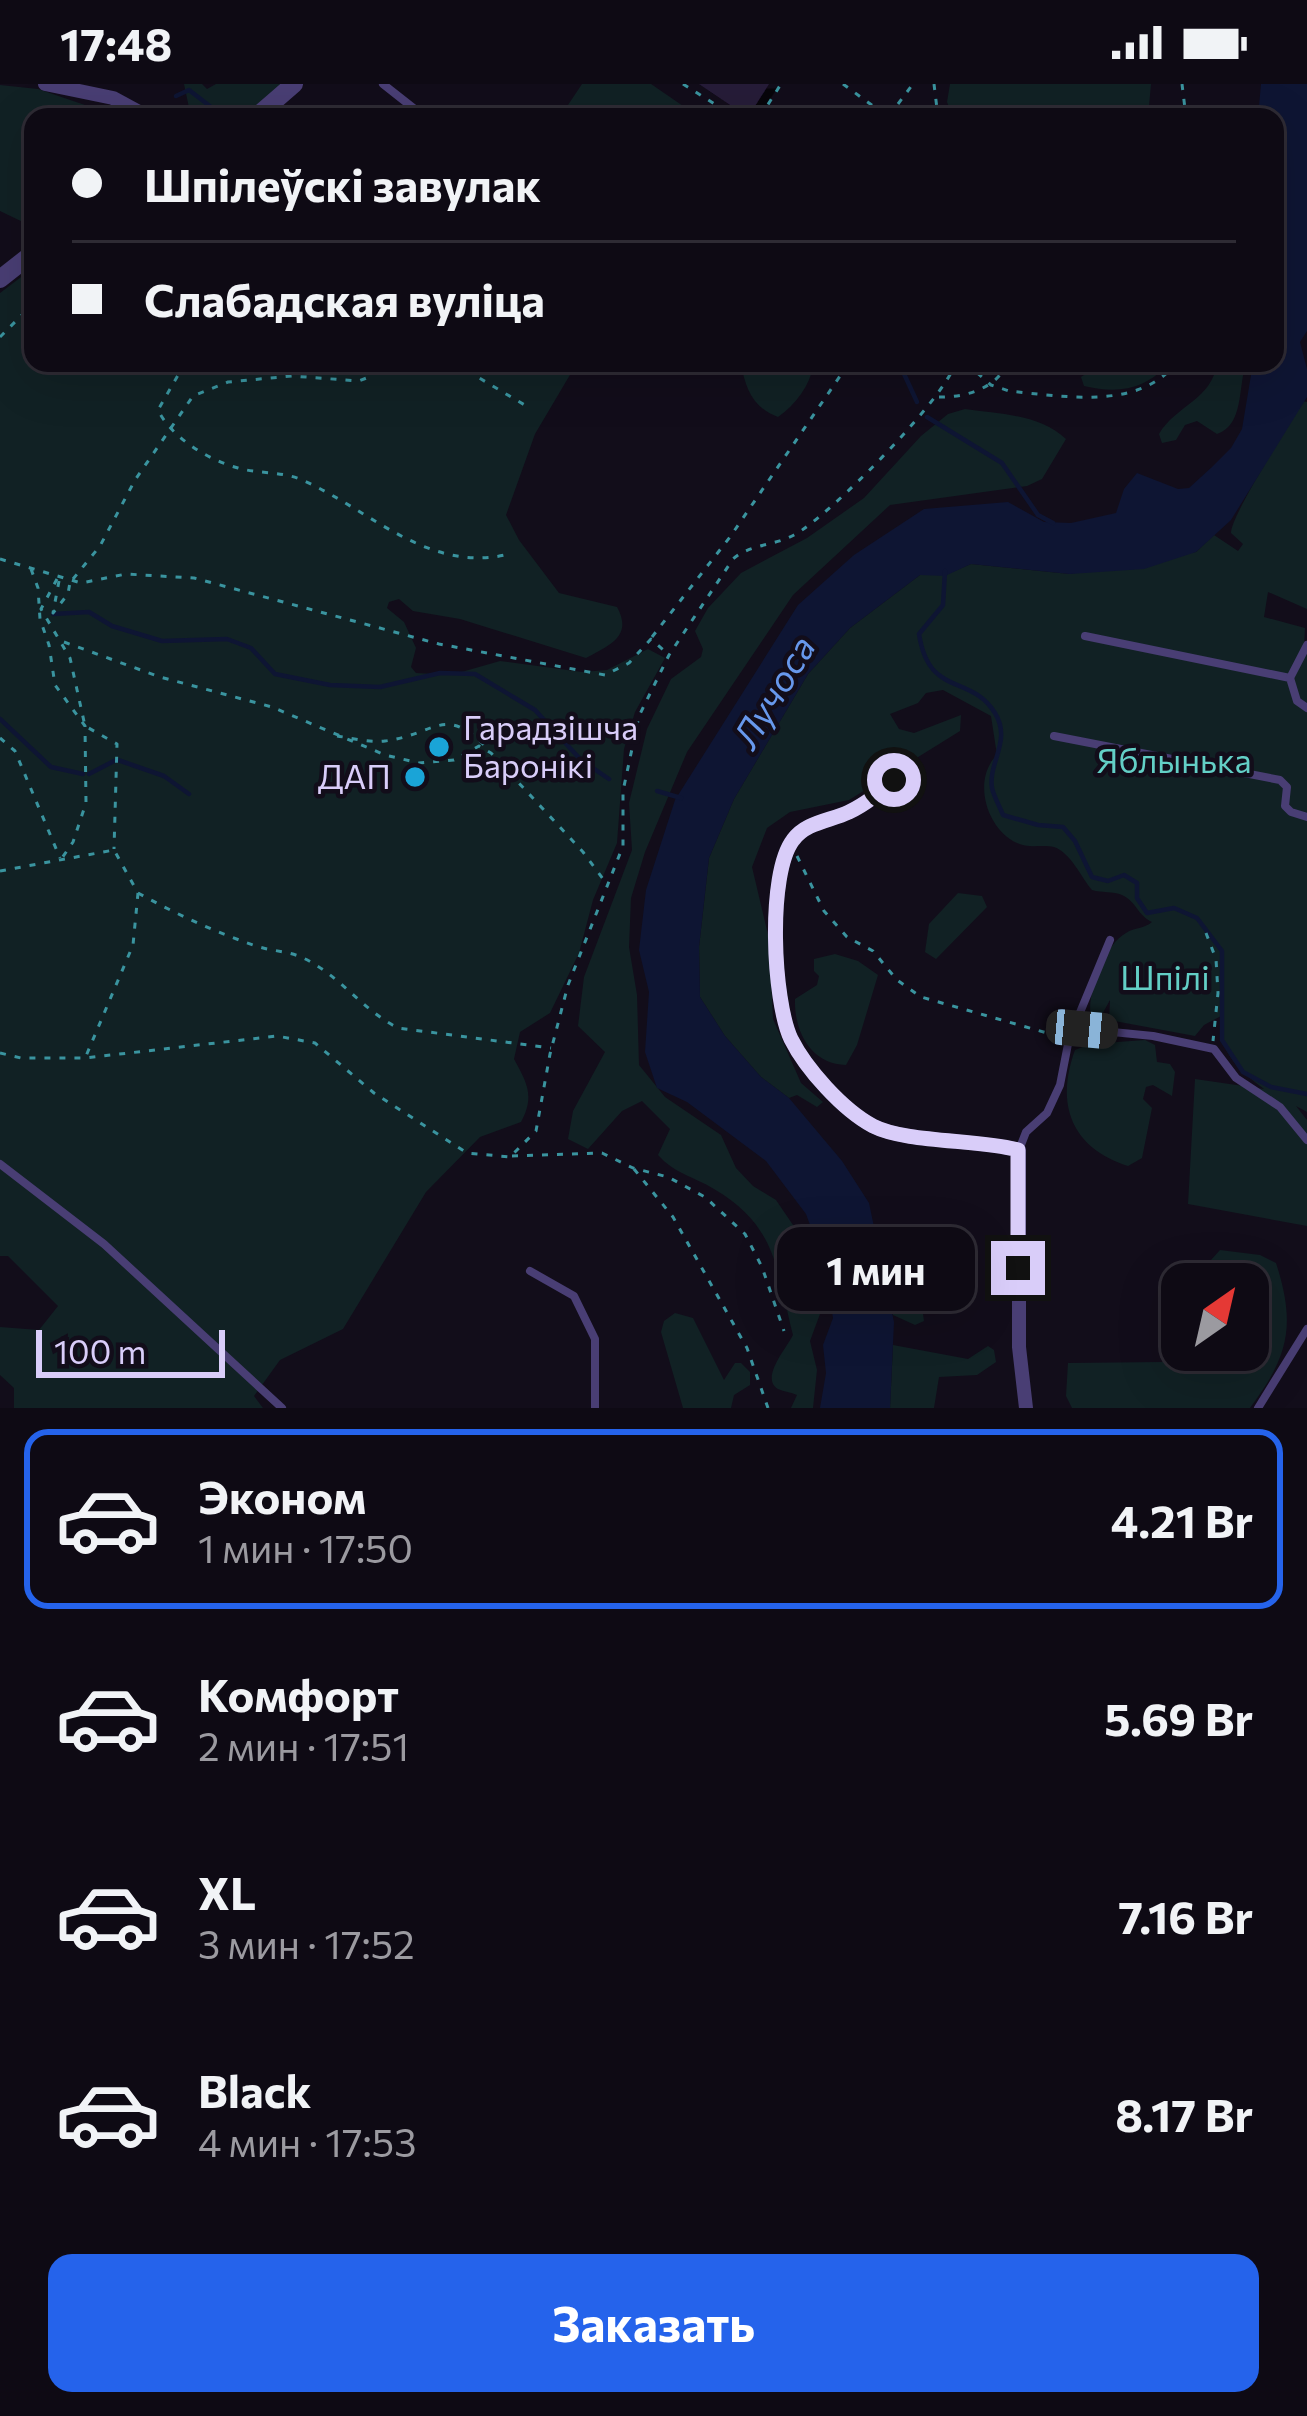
<!DOCTYPE html>
<html lang="ru">
<meta charset="utf-8">
<style>
body{margin:0;font-family:Commissioner,sans-serif;background:#17131d;color:#f1f3f6;height:100vh;display:flex;flex-direction:column;font-size:45px;white-space:nowrap}
*{box-sizing:border-box;margin:0}
p{font-size:39px;color:#9b9aa0}
.icon{flex:none;width:66px;height:66px;fill:none;stroke:currentColor;stroke-width:2;stroke-linecap:round;stroke-linejoin:round}
.map{position:relative;height:1324px;overflow:hidden}
.sheet{display:flex;flex-direction:column;background:#0e0a14;flex:1}
.sheet>*{flex:none}
.top-card{position:absolute;left:24px;top:24px;width:1260px;height:264px;border-radius:24px;box-shadow:0 12px 48px #0002,0 0 0 3px #2e2b34;display:grid;align-content:center;height:264px;padding:0 48px;background:#0e0a14}
.needle{width:78px;rotate:34deg}
.fabs{position:absolute;left:1161px;top:1179px;display:grid;gap:24px}
.fabs a{display:grid;place-items:center;width:108px;height:108px;border-radius:24px;background:#0e0a14;box-shadow:0 12px 48px #0002,0 0 0 3px #2e2b34;font-size:60px}
.scale{position:absolute;left:36px;bottom:30px;width:189px;box-sizing:border-box;padding-left:12px;border:6px solid #d9cdf9;border-top:0;font-size:33px;line-height:42px;white-space:nowrap;color:#d9cdf9;-webkit-text-stroke:9px #120d1a;paint-order:stroke}
.end{position:absolute;width:54px;height:54px;margin:-27px;border:15px solid #d9cdf9;background:#111;box-shadow:0 0 0 6px #111}
.from{border-radius:50%}
.bubble{position:absolute;height:84px;border-radius:24px;background:#0e0a14;box-shadow:0 12px 48px #0002,0 0 0 3px #2e2b34;font-size:39px;font-weight:700;line-height:84px;text-align:center}
.car{position:absolute;width:36px;height:72px;margin:-36px -18px;border-radius:15px;box-shadow:0 0 9px 3px #0007;background:linear-gradient(#222 24%,#8ab4d8 0 40%,#222 0 76%,#8ab4d8 0 86%,#222 0)}
.top-card b{display:flex;align-items:center;gap:42px;height:114px;font-size:45px}
.top-card b+b{border-top:3px solid #2e2b34}
.top-card i{width:30px;height:30px;background:#f1f3f6}
ul{padding:21px 0 0;list-style:none}
li{display:flex;align-items:center;gap:36px;height:180px;margin:0 24px 18px;padding:0 24px;border:6px solid transparent;border-radius:24px}
li div{flex:1}
li b{display:block;font-size:45px}
li em{font-style:normal;font-weight:700}
li.active{border-color:#2563eb}
li>.icon{width:108px;height:108px;stroke-width:1.5}
.button{display:flex;gap:24px;margin-top:auto;padding:24px 48px}
.button a{flex:1;height:138px;border-radius:24px;background:#2563eb;color:#fff;font-size:48px;font-weight:700;line-height:138px;text-align:center}
.status{display:flex;justify-content:space-between;align-items:center;height:84px;padding:0 60px;background:#0e0a14;direction:ltr}
.status svg{height:33px;fill:currentColor}
.map>svg:first-child{display:block}
.green{fill:#112124}
.water{fill:#0e1533}
.lines{fill:none;stroke-linecap:round;stroke-linejoin:round}
.stream{stroke:#0e1533;stroke-width:4.5}
.building{fill:#261b39;filter:url(#shadow)}
.path{stroke:#3a949f;stroke-width:3;stroke-dasharray:6 9;stroke-linecap:butt}
.service{stroke:#493e74;stroke-width:8}
.minor{stroke:#493e74;stroke-width:14}
.tertiary{stroke:#493e74;stroke-width:18}
.route{stroke:#d9cdf9;stroke-width:15}
.poi-dot{fill:#1aa4d7;stroke:#120d1a;stroke-width:4.5}
.labels{text-anchor:middle;stroke-width:9;stroke-linejoin:round;paint-order:stroke}
.poi-label{font-size:33px;fill:#d9cdf9;stroke:#120d1a;text-anchor:start}
.park-label{font-size:33px;fill:#63cfc6;stroke:#120d1a}
.water-label{font-size:36px;font-style:italic;fill:#6798ec;stroke:#120d1a}
</style>
<div class="status"><b>17:48</b><svg viewBox="0 0 49 12"><path d="M0 12V9h3v3zM5 12V6h3v6zM10 12V3h3v9zM15 12V0h3v12zM26 1h20v11H26zM47 4h2v5h-2z"/></svg></div>
<div class="map">
<svg width="1307" height="1324" viewBox="0 0 1307 1324">
<defs>
<filter id="shadow"><feDropShadow dx="8" dy="4.5" stdDeviation="0" flood-color="#0009"/></filter>
</defs>
<rect width="100%" height="100%" fill="#120d1a"/>
<g class="green">
<path d="M184 0H202L207 5 216 0H282C254 35 232 33 191 33Z"/>
<polygon points="582,0 651,0 699,33 560,33"/>
<polygon points="950,0 1151,0 1148,33 953,33 947,18"/>
<polygon points="0,1 38,5 120,33 33,33 33,138 27,140 0,127"/>
<path d="M33 184V279H577L535 350 506 431 519 456 559 509 617 523C633 552 610 561 586 574L460 535 413 527 399 515 389 518 387 524 404 538 416 564 411 583 416 589 451 591 500 577 582 588 607 586 648 565 665 574 635 628 624 665 617 759 593 816 579 869 550 929 520 948 514 975C527 999 535 1012 521 1038L480 1053 426 1108 343 1245 280 1276 254 1312 263 1324H14V1304L0 1291V1243L39 1246 58 1222 8 1172H0V209Z"/>
<path d="M741 279H814V280C809 303 796 320 778 333 753 324 745 304 741 279Z"/>
<path d="M1103 279H1169C1145 306 1118 310 1084 302L1081 293Z"/>
<path d="M1217 279H1246C1238 303 1244 341 1217 350L1197 337 1185 341 1176 356 1162 359 1159 350C1176 321 1212 316 1217 279Z"/>
<path d="M1303 317 1307 318V525L1268 508 1264 533 1305 544 1304 562 1307 560V1028L1296 1022 1307 1036V1142L1188 1120 1195 995 1264 1005C1239 986 1216 966 1221 932L1204 941 1195 952 1109 936 1110 916 1100 934 1091 935C1086 911 1103 862 1126 849 1135 843 1144 845 1152 838 1138 832 1136 817 1122 811 1113 807 1102 809 1092 806 1081 793 1071 769 1054 763 1042 760 1029 765 1017 759 986 745 972 695 997 671L991 632 943 606 926 609 918 619 890 630 899 645 914 649 961 631 960 647 849 716 790 728 767 744 752 783 769 855 773 935 801 999 823 1018 817 1023 797 1011 789 1014 761 993 725 952 700 913 699 863 709 774 734 715 808 590 850 544 920 491H945L971 480 1070 490 1196 468 1214 451 1238 467 1243 460 1231 449C1231 431 1290 340 1303 317Z"/>
<path d="M965 325C999 330 1040 330 1066 355L1042 395 1027 402 890 421 793 511 687 668 645 768 631 814 629 863 637 911 639 981 665 1013 721 1051 736 1084 753 1102 776 1116 808 1163 817 1193 820 1230 810 1257 817 1286 813 1324H791L797 1311C791 1308 784 1308 778 1305 760 1294 786 1265 793 1251 776 1185 778 1143 714 1105 693 1092 675 1090 658 1071L670 1045 642 1017 622 1027 588 1065 568 1055 573 1027 605 968 578 942 584 893 632 766 629 719 647 645 671 595 701 573 703 565 695 547 708 524 741 489 807 454 864 414 921 352 948 330Z"/>
<polygon points="958,809 982,812 987,823 936,875 925,868 929,840"/>
<path d="M835 870 858 877 878 891 857 961 846 981C811 980 794 948 795 915L817 901 819 892 814 887V875Z"/>
<path d="M1145 956 1155 961 1157 978 1170 980 1175 988 1172 1012 1153 1001 1146 1003 1143 1015 1152 1024 1142 1074 1128 1082C1072 1064 1055 1021 1075 966L1090 960Z"/>
<polygon points="880,1160 911,1173 917,1183 909,1224 923,1230 924,1237 915,1241 893,1231"/>
<path d="M1220 1166 1260 1171 1276 1179C1296 1241 1289 1272 1250 1324H1072L1066 1312 1068 1279 1162 1278 1187 1266H1248V1200H1216L1218 1192 1211 1176Z"/>
<polygon points="675,1229 693,1234 724,1296 735,1279 741,1279 750,1288 750,1301 734,1311 731,1324 683,1324 661,1248 664,1237"/>
<polygon points="893,1261 968,1275 988,1262 994,1266 996,1278 977,1291 939,1293 934,1324 890,1324"/>
</g>
<polygon class="water" points="1261,0 1307,0 1307,247 1300,258 1307,285 1307,313 1231,436 1196,468 1144,485 1070,490 971,480 945,492 920,491 850,544 808,590 734,715 709,774 699,863 700,913 725,952 761,993 789,1014 842,1077 869,1119 894,1238 890,1324 820,1324 826,1289 823,1261 833,1234 824,1179 806,1130 766,1077 687,1018 657,1004 645,968 649,908 639,866 646,806 675,716 798,521 854,471 924,425 1008,418 1044,438 1071,439 1116,429 1124,405 1137,389 1178,405 1189,404 1212,383 1231,364 1242,345 1253,279 1275,279 1275,33 1258,33"/>
<g class="lines">
<g class="stream">
<polyline points="176,12 189,6 224,33"/>
<polyline points="899,279 917,318"/>
<polyline points="927,333 1002,379 1038,431 1053,439"/>
<path d="M945 487 943 521 919 550C929 614 970 589 995 629 1012 657 988 678 992 704 994 713 1000 723 1003 731L1038 741 1063 743 1075 757 1092 793 1108 797 1124 791 1137 799V814L1147 829 1174 824 1197 834 1222 867V956L1243 988 1271 1003 1307 1010"/>
<polyline points="53,530 89,528 112,542 162,557 227,555 251,564 275,590 330,601 380,603 440,589 475,590 535,626 581,676 609,695"/>
<polyline points="0,635 51,683 83,690"/>
<polyline points="118,676 164,692 189,710"/>
<polyline points="89,690 114,677"/>
<polyline points="657,707 681,714"/>
</g>
</g>
<polygon class="building" points="699,0 769,0 748,33"/>
<g class="lines">
<g class="path">
<polyline points="683,0 735,33"/>
<polyline points="843,0 888,33"/>
<polyline points="934,0 938,33"/>
<polyline points="1182,0 1186,33"/>
<polyline points="889,32 913,0"/>
<polyline points="760,33 781,0"/>
<polyline points="0,253 33,220"/>
<path d="M185 279 158 326C171 353 208 376 238 384 258 390 282 387 302 396 369 425 426 488 505 471"/>
<polyline points="454,279 528,323"/>
<path d="M966 279 991 301 1009 307C1062 312 1139 327 1176 279"/>
<path d="M1047 279C1063 284 1082 289 1096 279"/>
<path d="M939 313C964 314 998 304 1007 279"/>
<polyline points="0,475 81,499 126,490 194,494 439,560 605,591 629,579 651,555 668,570"/>
<polyline points="31,485 38,504 40,535 49,561 55,601 85,642 86,719 73,758 62,774"/>
<polyline points="57,495 41,525 70,574 85,642 117,660 114,765"/>
<polyline points="73,495 100,462 135,396 193,312 228,298 292,292 359,297 369,293 379,279"/>
<polyline points="59,497 53,529 68,510 70,498"/>
<polyline points="652,553 730,453 849,279"/>
<polyline points="64,558 160,593 272,623 385,671 419,679 454,676 479,662 491,669 583,768 606,799"/>
<path d="M337 652C352 654 370 659 385 657 438 650 444 619 489 666"/>
<polyline points="0,654 15,667 60,774"/>
<polyline points="797,772 824,827 847,853 873,867 897,896 921,913 1061,953"/>
<polyline points="0,787 114,766 138,809 133,861 86,972"/>
<path d="M138 809C176 830 215 848 256 862 271 867 287 867 301 873 339 890 362 926 398 944L551 964"/>
<polyline points="1206,849 1216,875 1218,909 1213,957"/>
<path d="M0 969 21 974H85L277 952 315 959 374 1009 467 1069 510 1073 536 1047 550 970 568 901 623 762V707L639 632 669 571 733 475C750 460 774 462 794 451 827 434 947 313 955 279"/>
<polyline points="512,1072 602,1069 633,1084 668,1093 705,1113 745,1150 762,1183 784,1247"/>
<polyline points="634,1085 673,1133 747,1264 768,1324"/>
</g>
<g class="service">
<polyline points="383,0 421,30"/>
<polyline points="1085,552 1290,594 1297,617 1307,624"/>
<polyline points="1290,594 1307,561"/>
<polyline points="1054,652 1280,696 1287,703 1285,722 1291,728 1307,733"/>
<polyline points="1069,955 1082,945 1153,952 1214,965 1236,994 1280,1023 1307,1056"/>
<polyline points="1019,1066 1026,1048 1047,1029 1060,1001 1069,955 1110,856"/>
<polyline points="0,1080 104,1160 282,1324"/>
<polyline points="530,1187 574,1212 595,1255 595,1324"/>
<polyline points="1258,1324 1307,1245"/>
</g>
<g class="minor">
<polyline points="45,0 113,14 148,33"/>
<path d="M894 696C880 708 866 720 849 728 830 737 806 738 793 756 767 791 773 916 791 955 806 985 843 1026 873 1042 906 1059 978 1055 1019 1066V1263L1026 1324"/>
</g>
<g class="tertiary">
<polyline points="256,33 294,0"/>
<polyline points="0,195 33,169"/>
</g>
</g>
<g class="lines">
<path class="route" d="M894 696C880 708 866 720 849 728 830 737 806 738 793 756 767 790 773 917 791 955 806 985 843 1026 873 1042 906 1059 978 1055 1018 1066V1184"/>
</g>
<g class="poi-dot">
<circle cx="439" cy="663" r="12"/>
<circle cx="415" cy="693" r="12"/>
</g>
<g class="labels">
<g class="poi-label">
<text x="463" y="656">Гарадзішча<tspan x="463" dy="38">Баронікі</tspan></text>
<text x="391" y="705" text-anchor="end">ДАП</text>
</g>
<g class="park-label">
<text x="1174" y="689">Яблынька</text>
<text x="1165" y="906">Шпілі</text>
</g>
<g class="water-label">
<text transform="translate(774 608) rotate(-59)" y="13">Лучоса</text>
</g>
</g>
</svg>
<div class="fabs">
<a><svg class="needle" viewBox="-14 -14 28 28"><path d="M0-13l5 13h-10z" fill="#e53935"/><path d="M0 13l5-13h-10z" fill="#9b9aa0"/></svg></a>
</div>
<div class="scale">100 m</div>
<i class="end from" style="left:894px;top:696px"></i>
<i class="end" style="left:1018px;top:1184px"></i>
<div class="bubble" style="left:777px;top:1143px;width:198px">1 мин</div>
<i class="car" style="left:1082px;top:945px;rotate:95deg"></i>
<div class="top-card">
<b><i class="from"></i>Шпілеўскі завулак</b>
<b><i></i>Слабадская вуліца</b>
</div>
</div>
<section class="sheet">
<ul>
<li class="active"><svg class="icon" aria-label="car" viewBox="0 0 24 24"><path d="M5 17H2v-5l4-1 3-4h7l3 4 3 1v5h-3M9 17h6M6 11h13"/><circle cx="7" cy="17" r="2"/><circle cx="17" cy="17" r="2"/></svg><div><b>Эконом</b><p>1 мин · 17:50</p></div><em>4.21 Br</em></li>
<li><svg class="icon" aria-label="car" viewBox="0 0 24 24"><path d="M5 17H2v-5l4-1 3-4h7l3 4 3 1v5h-3M9 17h6M6 11h13"/><circle cx="7" cy="17" r="2"/><circle cx="17" cy="17" r="2"/></svg><div><b>Комфорт</b><p>2 мин · 17:51</p></div><em>5.69 Br</em></li>
<li><svg class="icon" aria-label="car" viewBox="0 0 24 24"><path d="M5 17H2v-5l4-1 3-4h7l3 4 3 1v5h-3M9 17h6M6 11h13"/><circle cx="7" cy="17" r="2"/><circle cx="17" cy="17" r="2"/></svg><div><b>XL</b><p>3 мин · 17:52</p></div><em>7.16 Br</em></li>
<li><svg class="icon" aria-label="car" viewBox="0 0 24 24"><path d="M5 17H2v-5l4-1 3-4h7l3 4 3 1v5h-3M9 17h6M6 11h13"/><circle cx="7" cy="17" r="2"/><circle cx="17" cy="17" r="2"/></svg><div><b>Black</b><p>4 мин · 17:53</p></div><em>8.17 Br</em></li>
</ul>
<div class="button"><a>Заказать</a></div>
</section>
